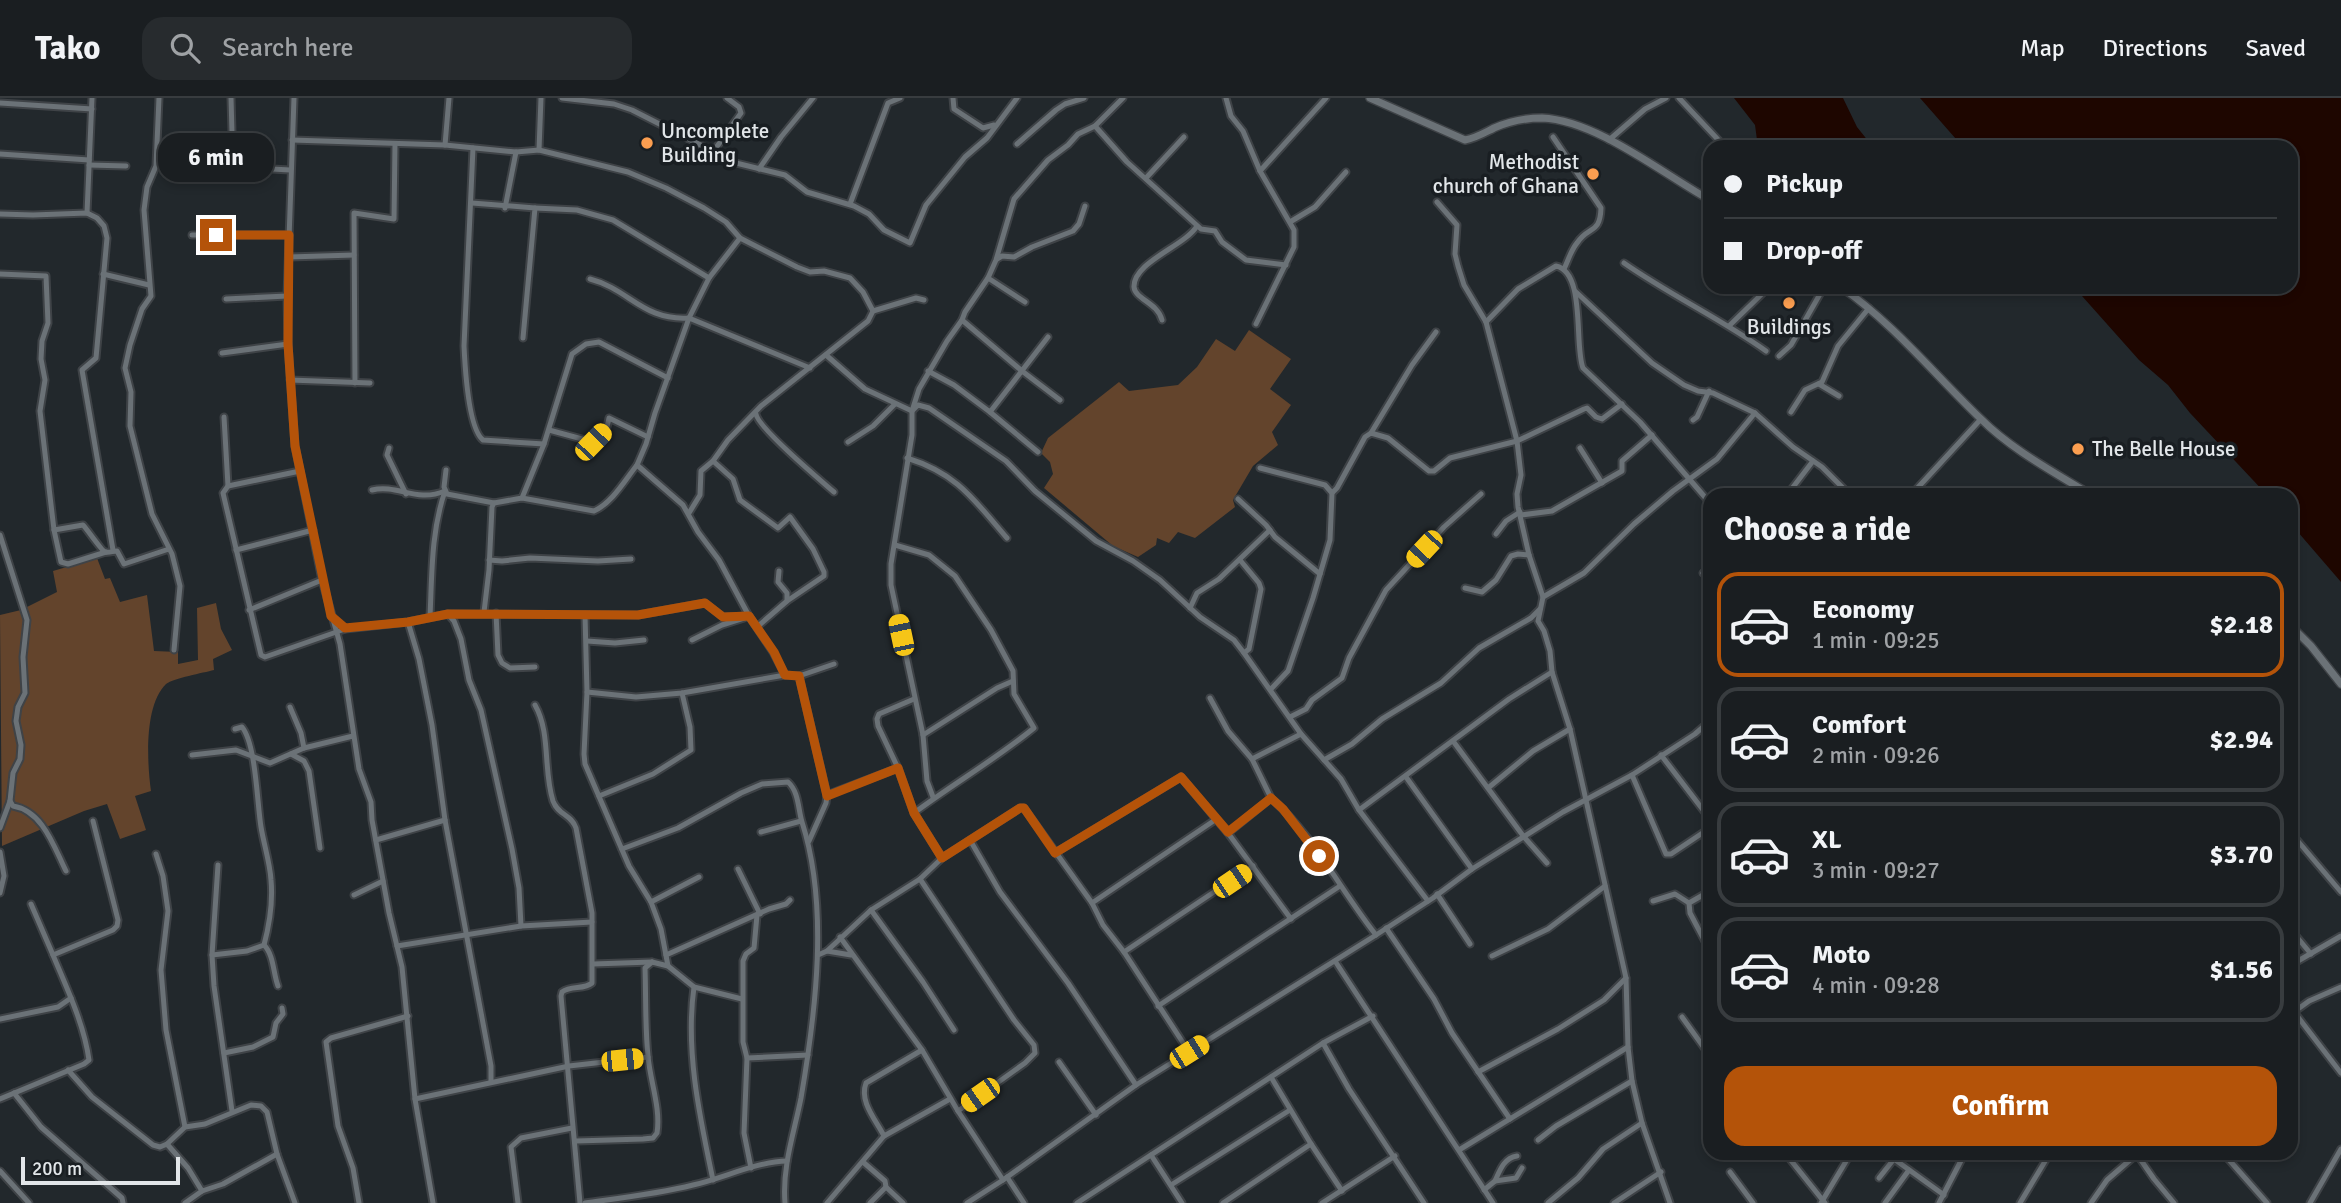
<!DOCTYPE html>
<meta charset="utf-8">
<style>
body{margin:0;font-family:Signika,sans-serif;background:#272b2e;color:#f1f3f6;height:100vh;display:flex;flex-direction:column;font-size:26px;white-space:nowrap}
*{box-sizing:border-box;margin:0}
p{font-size:23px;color:#9fa2a5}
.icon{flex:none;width:38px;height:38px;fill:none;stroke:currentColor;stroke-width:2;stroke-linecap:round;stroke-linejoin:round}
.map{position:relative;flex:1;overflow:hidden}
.sheet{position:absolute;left:1703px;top:390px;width:595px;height:672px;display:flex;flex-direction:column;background:#1a1e21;border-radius:21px;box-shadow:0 4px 10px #0003,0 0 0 2px #383c3f}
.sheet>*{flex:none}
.top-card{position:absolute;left:1703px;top:42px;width:595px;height:154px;border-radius:21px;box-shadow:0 4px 10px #0003,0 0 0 2px #383c3f;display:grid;align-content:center;height:154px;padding:0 21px;background:#1a1e21}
.scale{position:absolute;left:21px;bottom:18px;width:159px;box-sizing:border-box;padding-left:7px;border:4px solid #e2e6e9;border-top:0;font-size:19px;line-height:24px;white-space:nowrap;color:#e2e6e9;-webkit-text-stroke:5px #191e22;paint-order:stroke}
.end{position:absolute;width:32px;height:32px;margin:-16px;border:9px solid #b45309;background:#fff;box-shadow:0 0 0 4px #fff}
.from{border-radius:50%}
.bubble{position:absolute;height:49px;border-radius:21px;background:#1a1e21;box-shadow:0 4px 10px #0003,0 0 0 2px #383c3f;font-size:23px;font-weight:700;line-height:49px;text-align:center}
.car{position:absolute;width:21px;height:42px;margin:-21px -10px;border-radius:9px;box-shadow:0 0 5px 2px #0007;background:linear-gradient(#f5c518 24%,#345 0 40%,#f5c518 0 76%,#345 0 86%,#f5c518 0)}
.top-card b{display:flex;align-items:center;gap:24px;height:66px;font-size:26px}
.top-card b+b{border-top:2px solid #383c3f}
.top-card i{width:18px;height:18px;background:#f1f3f6}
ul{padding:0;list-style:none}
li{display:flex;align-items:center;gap:21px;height:105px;margin:0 14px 10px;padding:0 7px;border:4px solid #383c3f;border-radius:21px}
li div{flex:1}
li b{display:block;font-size:26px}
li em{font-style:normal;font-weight:700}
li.current{border-color:#b45309}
li>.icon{width:63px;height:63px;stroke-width:1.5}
h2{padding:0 21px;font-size:32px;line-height:84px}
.action{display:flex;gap:14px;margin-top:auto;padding:14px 21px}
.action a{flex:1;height:80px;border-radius:21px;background:#b45309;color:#fff;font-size:28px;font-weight:700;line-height:80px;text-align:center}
header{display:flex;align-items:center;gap:42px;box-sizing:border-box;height:98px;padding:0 35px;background:#1a1e21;border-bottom:2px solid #383c3f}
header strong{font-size:33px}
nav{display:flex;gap:38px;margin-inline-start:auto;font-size:24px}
.search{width:490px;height:63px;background:#272b2e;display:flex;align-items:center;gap:18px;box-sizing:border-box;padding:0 24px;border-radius:21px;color:#9fa2a5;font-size:26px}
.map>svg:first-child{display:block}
.green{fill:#63442c}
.water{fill:#1e0600}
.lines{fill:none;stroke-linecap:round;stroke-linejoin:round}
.minor-casing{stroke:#3f4347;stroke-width:9}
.tertiary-casing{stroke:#3f4347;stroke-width:10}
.minor{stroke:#6b7277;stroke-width:5}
.tertiary{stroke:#6b7277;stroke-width:7}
.route{stroke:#b45309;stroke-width:9}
.poi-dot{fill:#fb9e50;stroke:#191e22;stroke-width:2.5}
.labels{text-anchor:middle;stroke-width:7;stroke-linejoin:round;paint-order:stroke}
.poi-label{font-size:21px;fill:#e2e6e9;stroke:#191e22;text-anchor:start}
</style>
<header>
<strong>Tako</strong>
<div class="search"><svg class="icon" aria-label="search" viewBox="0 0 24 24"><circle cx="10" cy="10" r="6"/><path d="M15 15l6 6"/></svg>Search here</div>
<nav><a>Map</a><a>Directions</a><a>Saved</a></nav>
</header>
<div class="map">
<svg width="2341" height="1105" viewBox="0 0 2341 1105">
<rect width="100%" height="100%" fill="#22282c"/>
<g class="green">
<polygon points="1249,232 1291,261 1270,291 1291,307 1272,334 1278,347 1253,368 1233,402 1235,409 1195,440 1178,434 1169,445 1157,440 1156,447 1138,459 1113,448 1044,390 1053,376 1050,364 1041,355 1048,340 1119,284 1129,293 1178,287 1197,269 1216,241 1235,253"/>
<path d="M97 460 105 481 110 480 120 504 147 497 154 553 178 554V566L198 562 197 510 216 505 221 531 232 552 213 561 214 572C203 575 174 580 166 586 144 607 147 665 151 693L135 698 146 732 120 741 107 706 84 713 2 748 0 517 21 512 57 494 53 473Z"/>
</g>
<g class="water">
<polygon points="1734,0 1843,0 1857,29 1869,44 1863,49 1762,49 1757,42 1755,27"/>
<polygon points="1920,0 2341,0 2341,484 2291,426 2291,397 2267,397 2190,315 2168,287 2139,262 2074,189 2291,189 2291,49 1963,49"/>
</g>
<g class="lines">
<defs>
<g id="minor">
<polyline points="159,0 156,68 147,89 144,112 151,198 142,211 130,247 125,270 131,294 130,328 152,416 172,456 180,488 174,552"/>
<polyline points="231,0 233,69 290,72"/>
<polyline points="294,0 287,198 288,246 295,348 322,482 340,546 359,671 371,704 372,722 389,815 402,869 415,1001 433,1105"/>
<polyline points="562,0 614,6 632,12 736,65 785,77 807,94 854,108 869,116 884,132 910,145 926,107 965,59 987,40 1017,0"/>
<polyline points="953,0 954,11 983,30 994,27"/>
<polyline points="1226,0 1231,18 1243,33 1260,73 1294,132 1294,149 1256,226"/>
<polyline points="1679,0 1724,48"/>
<polyline points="0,5 92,11"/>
<polyline points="1095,28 1127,64 1201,131 1215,133 1222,144 1246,162 1286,167"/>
<path d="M1553 39 1601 110C1600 137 1589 127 1577 145 1571 152 1568 163 1564 171"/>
<polyline points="292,42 445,47 516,54 539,52 628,74 666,90 704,110 726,124 740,140 797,169 810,174 824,173 850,180 863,194 873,213"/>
<polyline points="1609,42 1645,11 1666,0"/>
<polyline points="1017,46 1056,12 1065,6 1084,0"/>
<polyline points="445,47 449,0"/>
<path d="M473 50 464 248C465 269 468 330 483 342L544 346"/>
<polyline points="539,52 541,0"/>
<polyline points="713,54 741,15 739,9 727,0"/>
<polyline points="0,56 89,62"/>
<polyline points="89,67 126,68"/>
<polyline points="759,71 781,39 813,0"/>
<polyline points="1260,73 1326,0"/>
<polyline points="1146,80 1184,39"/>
<polyline points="1437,104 1457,127 1455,156 1458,168 1464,187 1486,224 1517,343 1521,377 1517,396 1518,409 1529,457 1543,499 1538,523 1544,533 1550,553 1552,574 1570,631 1626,880 1628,949 1632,983 1642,1025 1670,1105"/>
<polyline points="472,105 535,110 523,240"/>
<polyline points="850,106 888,5 900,0"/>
<polyline points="505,110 516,54"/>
<polyline points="535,110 577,112 613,122 709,180"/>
<polyline points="87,115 92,0"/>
<polyline points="0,116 33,117 87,115 97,120 104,128 107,140 96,260 82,272 113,452"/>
<polyline points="1290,124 1315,109 1346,74"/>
<polyline points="192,137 289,137"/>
<polyline points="740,140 709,180 689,220 655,315 646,346 637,367 683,407 698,434 719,462 749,518 773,554 785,577"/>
<polyline points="289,159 354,157"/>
<polyline points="997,161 1002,158 1014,159 1032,149 1073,133 1079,126 1085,108"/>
<path d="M1624 165C1670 197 1721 221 1766 253"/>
<polyline points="0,176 46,178 48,225 42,243 41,261 45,282 40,313 54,432 61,464 68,466 106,454"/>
<polyline points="103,176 149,187"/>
<polyline points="988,180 1025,204"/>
<path d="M590 181C629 191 643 223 689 220L810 270"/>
<polyline points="1576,194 1652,265 1684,287 1698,293 1713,295 1755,315 1793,349 1822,369 1850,397"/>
<polyline points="226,201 287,198"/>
<polyline points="962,222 1022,273 1060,302"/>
<path d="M1162 222C1158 205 1135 201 1134 189 1133 164 1185 148 1197 128"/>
<path d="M1486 224 1518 191 1556 168C1586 174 1574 248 1583 270L1640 324 1710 405"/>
<polyline points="1730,227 1769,189"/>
<polyline points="222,255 288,246"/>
<polyline points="826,257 865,291 912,313 918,307 929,310 1006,363 1035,393 1096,443 1133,463 1160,482 1200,519 1234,542 1244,555"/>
<polyline points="1779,258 1791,247 1824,189"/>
<polyline points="928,273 954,287 990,314 1048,239"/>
<polyline points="290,282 370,285"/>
<polyline points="355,285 354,115 394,121 395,46"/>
<polyline points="1819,286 1839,298"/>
<polyline points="990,314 1038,354"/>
<polyline points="1791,314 1805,292 1822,284 1838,248 1869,210"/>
<path d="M756 316C758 330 819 381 834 394"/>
<polyline points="224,319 228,388 223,395 261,557 265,559 345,531 408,524 448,516 454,523 461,541 469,582 481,612 512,751 519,790 521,828"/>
<polyline points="1693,322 1697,319 1709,293"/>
<polyline points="549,332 593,344 607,329 609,320 648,339"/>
<polyline points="1371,335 1412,267 1436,234"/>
<polyline points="848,344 873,328 895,306"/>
<polyline points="389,350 387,357 406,396"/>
<polyline points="1580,350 1602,385"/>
<path d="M907 360C958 376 974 402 1007 440"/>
<polyline points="713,363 733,381 740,402 778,430 790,419 813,451 824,474 824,478 787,503"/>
<polyline points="1260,370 1325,387 1332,395"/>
<polyline points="446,372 444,389 447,396 494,405"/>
<polyline points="228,388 300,373"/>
<path d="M372 392C398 386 416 405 445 393"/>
<polyline points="1787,397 1813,363"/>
<polyline points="1911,397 1981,321"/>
<path d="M522 400 594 413C612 405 625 382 637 367"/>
<polyline points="1238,401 1266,427 1275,439 1320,476"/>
<polyline points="689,415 700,397 701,373 713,363 728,342 761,308 868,223 873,213 916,200 924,202"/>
<polyline points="1521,417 1552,413 1622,373 1622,363 1652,337"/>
<path d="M54 432 83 427C87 431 102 453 105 454 109 455 113 453 117 453L124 466 169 451"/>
<polyline points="1496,436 1506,423 1520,414"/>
<polyline points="0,437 27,522 23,559 25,595 18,609 16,623 21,647 20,661 13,675 10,703 0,730"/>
<path d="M895 447 929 457 955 478 991 532 1013 573 1014 596 1034 630C996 661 953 686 914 715"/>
<polyline points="236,452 313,432"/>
<polyline points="489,462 502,463 530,460 598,463 631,461"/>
<polyline points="1240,462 1259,485 1261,491 1249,551 1244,555 1301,636 1341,681 1359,712 1428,803"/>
<polyline points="1703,475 1710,480"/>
<polyline points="1465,490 1482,494 1496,482 1511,458 1518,456 1529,457"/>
<polyline points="1543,499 1584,475 1634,426 1673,393 1717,361 1755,315"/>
<polyline points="1190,510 1197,495 1219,481 1270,432"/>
<polyline points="249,512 322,482"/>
<polyline points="484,514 489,472 492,409 494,405 522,400 544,346 572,256 586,246 599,244 668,280"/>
<polyline points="496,515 498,557 502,565 510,570 535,569"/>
<polyline points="448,516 638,517 705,505 723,519 749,518"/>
<polyline points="585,517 587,594 584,656 585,666 629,768 651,804 661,831 668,868"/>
<polyline points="331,518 345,531"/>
<path d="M430 519C432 476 431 434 445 393"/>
<polyline points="408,524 419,561 432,627 445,722 491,968 491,984"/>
<polyline points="757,529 787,503 787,495 778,484 779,473"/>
<polyline points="692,542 722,527 744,520"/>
<polyline points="587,543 615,545 644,542"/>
<polyline points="799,578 827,697 826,705 809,743"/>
<polyline points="1271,591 1288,573 1313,500 1330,442 1332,395 1337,390 1365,339 1371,335 1388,340 1429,373 1434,373 1450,360 1517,343 1584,311 1587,310 1596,319 1602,321 1622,306"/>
<polyline points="587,594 636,599 682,595 785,577 799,578 834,566"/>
<polyline points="1210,600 1228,633 1252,661 1271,700 1228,735"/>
<polyline points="914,601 879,616 877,621 878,628 898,670 914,715 942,760"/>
<path d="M535 607C551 635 543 672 553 703 558 717 571 716 576 730L592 815V885C584 892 571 887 562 894L561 898 580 1105"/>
<polyline points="290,609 301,635 304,650"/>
<polyline points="1290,619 1306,611 1312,602 1342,580 1349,560 1386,492 1444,429 1481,396"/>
<polyline points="923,637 997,590 1013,583"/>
<polyline points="1453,643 1524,739 1547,765"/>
<polyline points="291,656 304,663 309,673 320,750"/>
<polyline points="192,657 236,652 270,665 304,650 353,638"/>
<polyline points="1661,657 1710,721"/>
<polyline points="1252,661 1301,636"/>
<polyline points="1324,662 1352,646 1382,621 1441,585 1479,550 1531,520 1540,511"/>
<polyline points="1632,677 1666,756 1671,756 1710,730"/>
<polyline points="1406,679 1472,771"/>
<polyline points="1488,690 1533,653 1570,631"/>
<polyline points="827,697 898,670"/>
<polyline points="599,698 653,676 691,652 690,629 682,595"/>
<polyline points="933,699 927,683 923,637 891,487 891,466 912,337 912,313 919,291 947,243 962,222 965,214 988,180 996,162 1014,101 1048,62 1068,47 1078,36 1095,28 1123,0"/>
<path d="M1271 700C1314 738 1341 793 1376 837"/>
<path d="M10 703 13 708C43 713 54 749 66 773"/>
<polyline points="1359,712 1509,601 1552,574"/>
<polyline points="761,734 801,723"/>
<polyline points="2291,735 2341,794"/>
<polyline points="376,742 445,722"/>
<polyline points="970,742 1000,794 1068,885 1136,987"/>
<path d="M622 751 678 730 741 695 762 686 788 684C799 694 798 711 802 724 829 808 816 913 801 1000 794 1035 782 1069 785 1105"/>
<polyline points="0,754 4,778 0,795"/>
<polyline points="1055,755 1181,679 1228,735 1291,821"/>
<polyline points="156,756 163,778 168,813 161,872 166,932 185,1029"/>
<polyline points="218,767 212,857 214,888 232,1013"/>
<polyline points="738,771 760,816"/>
<polyline points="920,781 1014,922 1034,947 1035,955 1025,965 958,1013"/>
<polyline points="1710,793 1689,805 1690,815 1710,853"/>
<polyline points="1437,796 1470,846"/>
<polyline points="354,797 383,783"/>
<polyline points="1653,803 1675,796 1689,805"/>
<polyline points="651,804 699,779"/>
<polyline points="1092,805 1215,722"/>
<polyline points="31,806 53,857"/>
<polyline points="871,812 923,884 954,932"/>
<polyline points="1386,830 1434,901 1452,935 1510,1021"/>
<polyline points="2291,832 2311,856"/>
<polyline points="840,839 922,952 958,1013 1003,1082"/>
<path d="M264 847C274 857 273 875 278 888"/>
<polyline points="397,848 521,828 592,824"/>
<polyline points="827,853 851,857"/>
<polyline points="1124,854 1253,768"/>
<path d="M212 857 247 853 264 847C269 828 273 803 271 782 270 765 264 747 261 729 257 705 256 646 242 629L235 631"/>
<polyline points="666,857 769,811 786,806 790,802"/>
<polyline points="818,857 827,853 871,812 920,781 942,760 1020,710 1024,710 1092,805 1103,827 1124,854 1189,954"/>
<polyline points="1492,858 1548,831 1605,788"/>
<polyline points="1335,863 1493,1105"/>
<polyline points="593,866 652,864 668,868 694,889 742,901"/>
<polyline points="2291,867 2341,838"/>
<path d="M694 889C685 953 700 1020 713 1082"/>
<polyline points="1158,908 1340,788"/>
<polyline points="2291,910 2341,975"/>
<polyline points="2291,916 2309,903 2341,889"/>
<polyline points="1682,919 1710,958"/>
<polyline points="0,921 58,909 71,900"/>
<polyline points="1323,945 1349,991 1424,1105"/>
<polyline points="224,955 253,949 273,939 276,925 283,916 282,910"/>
<polyline points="747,960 808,957"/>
<polyline points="1059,964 1096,1017"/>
<polyline points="68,972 92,999 153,1047 160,1049 167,1046 188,1070 202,1093"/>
<polyline points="1478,974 1558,931 1604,902 1626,880"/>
<polyline points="1271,979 1311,1046 1342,1093"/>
<polyline points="14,995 41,1029 122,1100 123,1105"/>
<path d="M0 1001 84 966 89 962C84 926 67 891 53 857L113 832 117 828 118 822 93 723"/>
<polyline points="415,1001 569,968 648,959"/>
<path d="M884 1038C876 1022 859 1004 866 985L922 952"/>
<polyline points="1538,1042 1556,1028 1632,983"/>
<path d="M576 1043 643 1041 653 1040 657 1035C661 1010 650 983 648 958 645 929 646 899 645 870L652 864"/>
<polyline points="167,1046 185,1029 205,1026 251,1007 261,1008 267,1014 277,1056 295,1105"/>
<polyline points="1459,1052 1628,949"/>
<polyline points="1785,1055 1825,1105"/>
<polyline points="2136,1055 2154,1081 2174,1105"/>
<polyline points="2223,1055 2267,1105"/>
<polyline points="1151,1057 1182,1105"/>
<polyline points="863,1064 885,1083 886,1089 903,1105"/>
<polyline points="751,1070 744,1035 747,960 743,944 743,863 746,856 754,850 757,817"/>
<polyline points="0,1073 29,1105"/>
<polyline points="1730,1074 1753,1105"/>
<polyline points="1007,1079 1024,1105"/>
<polyline points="1879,1080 1894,1061 1944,1097"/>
<path d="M1495 1083C1500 1072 1504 1060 1517 1058"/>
<polyline points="1171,1087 1290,1012"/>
<polyline points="1484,1092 1495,1083 1516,1080 1522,1070"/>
<polyline points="185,1105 202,1093 223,1086 277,1056"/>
<polyline points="359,1105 353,1070 338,1028 326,944 331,940 408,918"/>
<polyline points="518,1105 511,1049 521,1040 572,1030"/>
<path d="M585 1105C621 1100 657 1096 693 1087 724 1080 755 1064 787 1063"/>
<polyline points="827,1105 884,1038 950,1001"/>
<polyline points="870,1105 886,1089"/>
<polyline points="967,1105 1003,1082 1136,987 1376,837 1433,800 1472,771 1563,714 1632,677 1695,636 1710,623"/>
<polyline points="1077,1105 1323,945 1373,918"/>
<polyline points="1223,1105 1311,1046"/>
<polyline points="1322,1105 1395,1058"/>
<polyline points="1548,1105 1578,1080 1603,1051 1642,1025"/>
<polyline points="1614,1105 1661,1074"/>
<polyline points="1821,1105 1851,1055"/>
<polyline points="1885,1105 1909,1072"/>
<polyline points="1939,1105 1965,1055"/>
<polyline points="2020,1105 2050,1055"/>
<polyline points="2091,1105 2107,1082 2137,1056"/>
<polyline points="2310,1105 2341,1051"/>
</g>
<g id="tertiary">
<path d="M1370 0 1465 42C1476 40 1484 35 1494 30 1508 24 1527 20 1542 20 1596 22 1663 76 1710 102"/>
<path d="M1841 189C1894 226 1934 276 1981 321 2012 352 2054 374 2091 397"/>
<polyline points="2291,528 2311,548 2341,586"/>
</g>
</defs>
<use href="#minor" class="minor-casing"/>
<use href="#tertiary" class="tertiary-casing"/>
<use href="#minor" class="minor"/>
<use href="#tertiary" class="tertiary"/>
</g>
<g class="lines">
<polyline class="route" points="216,137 289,137 288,246 295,348 331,518 345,530 408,524 448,516 638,517 705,505 723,519 749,518 774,554 785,577 799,578 827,698 898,670 914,715 942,760 1020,710 1024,710 1055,755 1181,679 1228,734 1271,700 1283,711 1319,758"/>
</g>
<g class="poi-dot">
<circle cx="647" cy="45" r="7"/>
<circle cx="1593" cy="76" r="7"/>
<circle cx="1789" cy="205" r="7"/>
<circle cx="2078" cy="351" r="7"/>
</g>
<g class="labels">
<g class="poi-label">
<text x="661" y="40">Uncomplete<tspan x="661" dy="24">Building</tspan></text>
<text x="1579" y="71" text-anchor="end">Methodist<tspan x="1579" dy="24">church of Ghana</tspan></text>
<text x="1789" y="236" text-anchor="middle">Buildings</text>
<text x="2092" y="358">The Belle House</text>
</g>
</g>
</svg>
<div class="scale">200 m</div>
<i class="end from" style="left:1319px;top:758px"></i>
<i class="end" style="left:216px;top:137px"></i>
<div class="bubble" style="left:158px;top:35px;width:116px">6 min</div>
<i class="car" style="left:593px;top:344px;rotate:44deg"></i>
<i class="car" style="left:1424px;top:451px;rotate:223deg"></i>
<i class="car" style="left:901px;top:537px;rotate:348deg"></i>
<i class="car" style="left:1232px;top:783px;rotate:56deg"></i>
<i class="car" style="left:1189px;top:954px;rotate:58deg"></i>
<i class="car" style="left:622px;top:962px;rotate:84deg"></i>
<i class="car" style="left:980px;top:997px;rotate:235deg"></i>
<div class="top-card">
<b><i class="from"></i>Pickup</b>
<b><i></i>Drop-off</b>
</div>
<section class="sheet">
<h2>Choose a ride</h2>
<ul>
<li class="current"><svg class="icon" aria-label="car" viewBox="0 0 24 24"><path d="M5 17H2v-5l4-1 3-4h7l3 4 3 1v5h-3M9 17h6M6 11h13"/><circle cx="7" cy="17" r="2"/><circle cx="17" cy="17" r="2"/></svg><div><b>Economy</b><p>1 min · 09:25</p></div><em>$2.18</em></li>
<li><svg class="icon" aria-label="car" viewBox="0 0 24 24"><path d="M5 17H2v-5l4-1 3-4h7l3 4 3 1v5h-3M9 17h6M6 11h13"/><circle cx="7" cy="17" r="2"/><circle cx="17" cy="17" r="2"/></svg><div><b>Comfort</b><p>2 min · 09:26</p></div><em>$2.94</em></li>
<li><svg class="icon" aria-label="car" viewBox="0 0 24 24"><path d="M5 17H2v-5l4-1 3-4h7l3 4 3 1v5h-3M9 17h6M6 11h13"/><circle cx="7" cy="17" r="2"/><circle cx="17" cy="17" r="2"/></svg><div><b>XL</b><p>3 min · 09:27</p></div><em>$3.70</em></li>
<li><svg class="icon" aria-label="car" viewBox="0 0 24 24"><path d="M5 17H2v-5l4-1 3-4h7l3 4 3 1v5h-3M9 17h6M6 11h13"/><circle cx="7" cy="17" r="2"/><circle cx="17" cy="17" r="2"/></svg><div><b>Moto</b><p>4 min · 09:28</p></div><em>$1.56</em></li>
</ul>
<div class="action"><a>Confirm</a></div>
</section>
</div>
